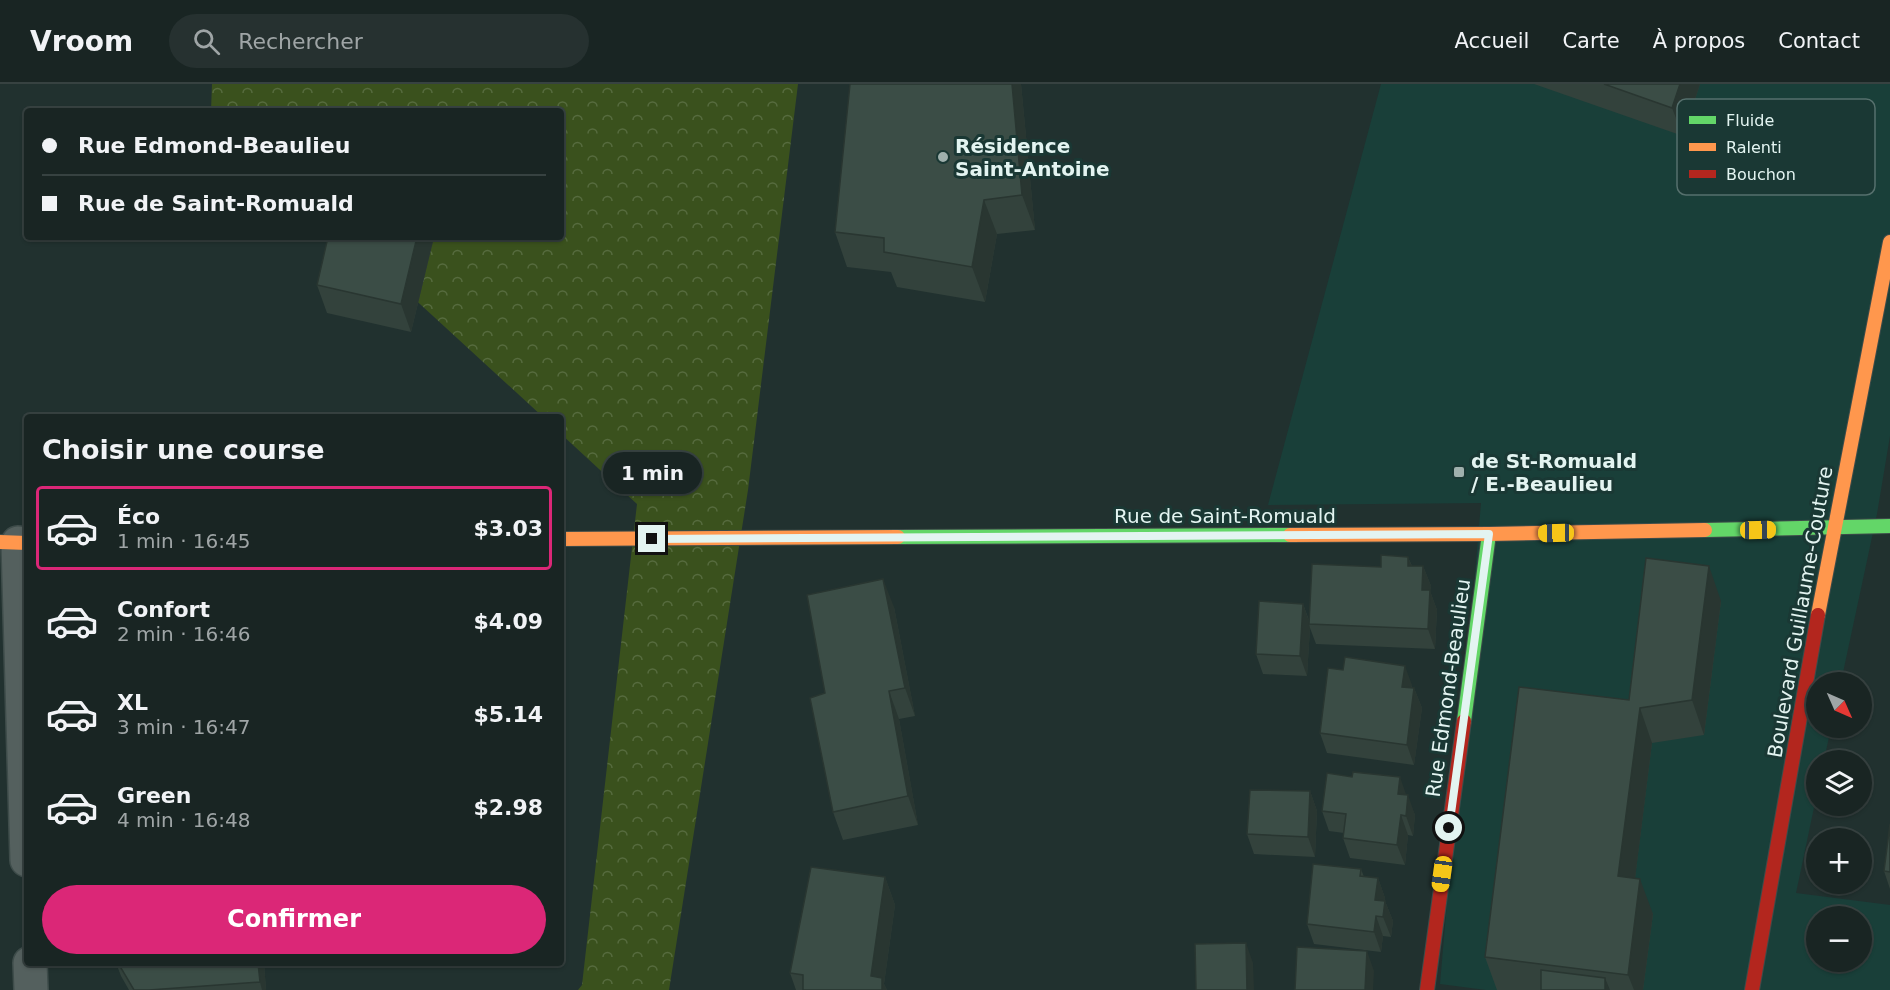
<!DOCTYPE html>
<html lang="fr">
<meta charset="utf-8">
<style>
body{margin:0;font-family:"DejaVu Sans",sans-serif;background:#263130;color:#f1f3f6;height:100vh;display:flex;flex-direction:column;font-size:22px;white-space:nowrap}
*{box-sizing:border-box;margin:0}
p{font-size:20px;color:#9fa5a6}
.icon{flex:none;width:33px;height:33px;fill:none;stroke:currentColor;stroke-width:2;stroke-linecap:round;stroke-linejoin:round}
.map{position:relative;flex:1;overflow:hidden}
.panel{position:absolute;left:24px;top:330px;width:540px;height:552px;display:flex;flex-direction:column;background:#192523;border-radius:6px;box-shadow:0 2px 4px #0004,0 0 0 2px #374241}
.panel>*{flex:none}
.top-card{position:absolute;left:24px;top:24px;width:540px;height:132px;border-radius:6px;box-shadow:0 2px 4px #0004,0 0 0 2px #374241;display:grid;align-content:center;height:132px;padding:0 18px;background:#192523}
.needle{width:39px;rotate:135deg}
.tools{position:absolute;left:1806px;top:588px;display:grid;gap:12px}
.tools a{display:grid;place-items:center;width:66px;height:66px;border-radius:50%;background:#192523;box-shadow:0 2px 4px #0004,0 0 0 2px #374241;font-size:30px}
.end{position:absolute;width:27px;height:27px;margin:-14px;border:8px solid #e3f4f1;background:#111;box-shadow:0 0 0 3px #111}
.from{border-radius:50%}
.bubble{position:absolute;height:42px;border-radius:21px;background:#192523;box-shadow:0 2px 4px #0004,0 0 0 2px #374241;font-size:20px;font-weight:600;line-height:42px;text-align:center}
.car{position:absolute;width:18px;height:36px;margin:-18px -9px;border-radius:8px;box-shadow:0 0 4px 2px #0007;background:linear-gradient(#f5c518 24%,#345 0 40%,#f5c518 0 76%,#345 0 86%,#f5c518 0)}
.top-card b{display:flex;align-items:center;gap:21px;height:57px;font-size:22px}
.top-card b+b{border-top:2px solid #374241}
.top-card i{width:15px;height:15px;background:#f1f3f6}
ul{padding:0;list-style:none}
li{display:flex;align-items:center;gap:18px;height:84px;margin:0 12px 9px;padding:0 6px;border:3px solid transparent;border-radius:6px}
li div{flex:1}
li b{display:block;font-size:22px}
li em{font-style:normal;font-weight:600}
li.selected{border-color:#db2777}
li>.icon{width:54px;height:54px;stroke-width:1.5}
h2{padding:0 18px;font-size:27px;line-height:72px}
.primary-button{display:flex;gap:12px;margin-top:auto;padding:12px 18px}
.primary-button a{flex:1;height:69px;border-radius:36px;background:#db2777;color:#fff;font-size:24px;font-weight:600;line-height:69px;text-align:center}
header{display:flex;align-items:center;gap:36px;box-sizing:border-box;height:84px;padding:0 30px;background:#192523;border-bottom:2px solid #374241}
header strong{font-size:28px}
nav{display:flex;gap:33px;margin-inline-start:auto;font-size:21px}
.search{width:420px;height:54px;background:#263130;display:flex;align-items:center;gap:15px;box-sizing:border-box;padding:0 21px;border-radius:33px;color:#9fa5a6;font-size:22px}
.map>svg:first-child{display:block}
.built{fill:#193f39;fill-rule:evenodd}
.forest{fill:url(#forest-crowns)}
.lines{fill:none;stroke-linecap:round;stroke-linejoin:round}
.street-casing{stroke:#3e4c4a;stroke-width:36}
.fast-casing{stroke:#3e4c4a;stroke-width:16}
.slow-casing{stroke:#3e4c4a;stroke-width:16}
.jam-casing{stroke:#3e4c4a;stroke-width:16}
.street{stroke:#54605e;stroke-width:33}
.fast{stroke:#63d668;stroke-width:14}
.slow{stroke:#ff974d;stroke-width:14}
.jam{stroke:#b3261e;stroke-width:14}
.wall{fill:#33423c}
.shaded-wall{fill:#293631}
.building{fill:#3b4d46;stroke:#293631;stroke-width:1.5}
.route{stroke:#e3f4f1;stroke-width:8}
.poi-dot{fill:#9fb0ad;stroke:#1a3834;stroke-width:2}
.labels{text-anchor:middle;stroke-width:6;stroke-linejoin:round;paint-order:stroke}
.poi-label{font-size:20px;font-weight:bold;fill:#e3f4f1;stroke:#1a3834;text-anchor:start}
.street-label{font-size:20px;fill:#e3f4f1;stroke:#1a3834}
.key{fill:#1a3834;stroke:#56706d;stroke-width:1.5}
.key-label{font-size:16px;fill:#e3f4f1}
</style>
<header>
<strong>Vroom</strong>
<div class="search"><svg class="icon" aria-label="search" viewBox="0 0 24 24"><circle cx="10" cy="10" r="6"/><path d="M15 15l6 6"/></svg>Rechercher</div>
<nav><a>Accueil</a><a>Carte</a><a>À propos</a><a>Contact</a></nav>
</header>
<div class="map">
<svg width="1890" height="906" viewBox="0 0 1890 906">
<defs>
<pattern id="forest-crowns" width="20" height="18" patternUnits="userSpaceOnUse" patternTransform="scale(1.5)"><rect width="20" height="18" fill="#3a511d"/><path d="M2 6a3 3 0 1 1 6 0M12 15a3 3 0 1 1 6 0" fill="none" stroke="#566b3e"/></pattern>
</defs>
<rect width="100%" height="100%" fill="#21312f"/>
<path class="built" d="M1381 0H1890V352L1877 430 1841 598H1816V644H1831L1824 676H1816V714L1796 809 1890 821V906H1486L1440 900 1481 419 1268 421ZM1816 832H1862V878H1816Z"/>
<polygon class="forest" points="212,0 798,0 748,406 669,906 578,906 582,901 637,420 561,350 561,333 543,333 347,153 561,153 561,27 211,27"/>
<g class="lines">
<defs>
<g id="street">
<polyline points="18,459 27,776"/>
<polyline points="30,879 31,906"/>
</g>
<g id="fast">
<polyline points="1705,446 1890,442"/>
<polyline points="898,453 1290,451"/>
<polyline points="1464,637 1489,450"/>
</g>
<g id="slow">
<polyline points="1290,451 1489,450 1705,446"/>
<polyline points="561,455 898,453"/>
<polyline points="0,458 27,459"/>
<polyline points="1818,531 1890,158"/>
</g>
<g id="jam">
<polyline points="1427,906 1464,637"/>
<polyline points="1752,906 1818,531"/>
</g>
</defs>
<use href="#street" class="street-casing"/>
<use href="#fast" class="fast-casing"/>
<use href="#slow" class="slow-casing"/>
<use href="#jam" class="jam-casing"/>
<use href="#street" class="street"/>
<use href="#fast" class="fast"/>
<use href="#slow" class="slow"/>
<use href="#jam" class="jam"/>
</g>
<g class="wall">
<polygon points="1021,0 1035,146 997,150 985,218 897,203 891,188 847,183 835,148"/>
<polygon points="1534,0 1700,0 1683,52"/>
<polygon points="434,153 411,248 327,229 317,201"/>
<polygon points="1408,473 1412,482 1423,482 1431,502 1430,507 1437,526 1435,565 1316,560 1310,544 1307,592 1263,590 1256,570 1303,520 1309,536 1381,483"/>
<polygon points="1721,517 1704,651 1652,659 1635,794 1653,830 1643,906 1497,906 1485,873 1629,616"/>
<polygon points="894,523 915,632 899,635 918,741 843,756 833,728 825,609"/>
<polygon points="1412,601 1412,604 1414,604 1422,624 1414,681 1327,669 1320,649"/>
<polygon points="1310,707 1317,727 1315,773 1254,770 1247,750"/>
<polygon points="1406,711 1415,731 1413,752 1408,751 1405,781 1350,774 1343,754 1344,749 1329,747 1322,727"/>
<polygon points="1890,740 1890,805 1884,787"/>
<polygon points="1361,785 1364,793 1378,794 1385,814 1385,817 1393,837 1391,853 1383,852 1381,868 1314,860 1307,840"/>
<polygon points="885,793 895,821 884,900 887,906 796,906 790,889"/>
<polygon points="116,879 264,879 266,906 129,906 121,892"/>
</g>
<g class="shaded-wall">
<polygon points="1012,0 1021,0 1035,146 1022,111"/>
<polygon points="1680,0 1700,0 1683,52 1672,24"/>
<polygon points="984,116 997,150 985,218 972,183"/>
<polygon points="417,153 434,153 411,248 401,220"/>
<polygon points="1408,473 1416,493 1408,482"/>
<polygon points="1423,482 1431,502 1430,507 1437,526 1435,565 1428,545 1422,506"/>
<polygon points="1709,482 1721,517 1704,651 1692,616"/>
<polygon points="883,495 894,523 915,632 905,604"/>
<polygon points="1303,520 1310,540 1309,540 1310,544 1307,592 1300,572"/>
<polygon points="1405,582 1412,601 1409,623 1402,603"/>
<polygon points="1414,604 1422,624 1414,681 1407,661"/>
<polygon points="889,607 899,635 918,741 908,712"/>
<polygon points="1640,624 1652,659 1631,827 1618,792"/>
<polygon points="1400,693 1407,713 1398,710"/>
<polygon points="1310,707 1317,727 1315,773 1308,753"/>
<polygon points="1408,711 1415,731 1413,752 1406,732"/>
<polygon points="1401,731 1408,751 1405,781 1397,761"/>
<polygon points="885,793 895,821 884,900 887,906 876,906 871,892"/>
<polygon points="1378,794 1385,814 1383,833 1375,816"/>
<polygon points="1640,795 1653,830 1643,906 1634,906 1628,891"/>
<polygon points="1385,817 1393,837 1391,853 1383,833"/>
<polygon points="1376,832 1383,852 1381,868 1374,848"/>
<polygon points="1246,859 1253,879 1254,906 1247,906"/>
<polygon points="1367,867 1374,887 1373,906 1365,906"/>
<polygon points="258,879 264,879 266,906 262,906 260,898"/>
<polygon points="1605,894 1610,906 1605,906"/>
</g>
<g class="building">
<polygon points="850,0 1012,0 1022,111 984,116 972,183 884,168 884,154 835,148"/>
<polygon points="1604,0 1680,0 1672,24"/>
<polygon points="328,153 417,153 401,220 317,201"/>
<polygon points="1381,471 1408,473 1408,482 1423,482 1422,506 1430,506 1428,545 1309,540 1312,480 1381,483"/>
<polygon points="1646,474 1709,482 1692,616 1640,624 1618,792 1640,795 1628,891 1485,873 1519,603 1629,616"/>
<polygon points="883,495 905,604 889,607 908,712 833,728 810,614 825,609 807,511"/>
<polygon points="1259,517 1303,520 1300,572 1256,570"/>
<polygon points="1345,573 1405,582 1402,603 1414,604 1407,661 1320,649 1328,584 1343,586"/>
<polygon points="1353,688 1400,693 1398,710 1408,711 1406,732 1401,731 1397,761 1343,754 1346,730 1322,727 1327,689 1352,693"/>
<polygon points="1250,706 1310,707 1308,753 1247,750"/>
<polygon points="1890,740 1890,788 1884,787"/>
<polygon points="1313,780 1361,785 1360,792 1378,794 1375,816 1385,817 1383,833 1376,832 1374,848 1307,840"/>
<polygon points="811,783 885,793 871,892 882,894 882,906 803,906 803,891 790,889"/>
<polygon points="1246,859 1247,906 1196,906 1195,860"/>
<polygon points="1297,863 1367,867 1365,906 1295,906"/>
<polygon points="118,879 258,879 260,898 149,906 134,906"/>
<polygon points="1541,886 1605,894 1605,906 1541,906"/>
</g>
<g class="lines">
<polyline class="route" points="652,455 1489,450 1449,744"/>
</g>
<g class="poi-dot">
<circle cx="943" cy="73" r="6"/>
<rect x="1453" y="382" width="12" height="12" rx="3"/>
</g>
<g class="labels">
<g class="poi-label">
<text x="955" y="69">Résidence<tspan x="955" dy="23">Saint-Antoine</tspan></text>
<text x="1471" y="384">de St-Romuald<tspan x="1471" dy="23">/ E.-Beaulieu</tspan></text>
</g>
<g class="street-label">
<text x="1225" y="439">Rue de Saint-Romuald</text>
<text transform="translate(1800 528) rotate(-80)" y="7">Boulevard Guillaume-Couture</text>
<text transform="translate(1448 604) rotate(-82)" y="7">Rue Edmond-Beaulieu</text>
</g>
</g>
<rect x="1677" y="15" width="198" height="96" rx="9" class="key"/>
<rect x="1689" y="32" width="27" height="8" fill="#63d668"/>
<rect x="1689" y="59" width="27" height="8" fill="#ff974d"/>
<rect x="1689" y="86" width="27" height="8" fill="#b3261e"/>
<g class="key-label">
<text x="1726" y="42">Fluide</text>
<text x="1726" y="69">Ralenti</text>
<text x="1726" y="96">Bouchon</text>
</g>
</svg>
<div class="tools">
<a><svg class="needle" viewBox="-14 -14 28 28"><path d="M0-13l5 13h-10z" fill="#e53935"/><path d="M0 13l5-13h-10z" fill="#9fa5a6"/></svg></a>
<a><svg class="icon" aria-label="layers" viewBox="0 0 24 24"><path d="M12 4l9 5-9 5-9-5zM3 14l9 5 9-5"/></svg></a>
<a>+</a>
<a>−</a>
</div>
<i class="end from" style="left:1449px;top:744px"></i>
<i class="end" style="left:652px;top:455px"></i>
<div class="bubble" style="left:603px;top:368px;width:99px">1 min</div>
<i class="car" style="left:1758px;top:446px;rotate:89deg"></i>
<i class="car" style="left:1556px;top:449px;rotate:269deg"></i>
<i class="car" style="left:1442px;top:790px;rotate:188deg"></i>
<div class="top-card">
<b><i class="from"></i>Rue Edmond-Beaulieu</b>
<b><i></i>Rue de Saint-Romuald</b>
</div>
<section class="panel">
<h2>Choisir une course</h2>
<ul>
<li class="selected"><svg class="icon" aria-label="car" viewBox="0 0 24 24"><path d="M5 17H2v-5l4-1 3-4h7l3 4 3 1v5h-3M9 17h6M6 11h13"/><circle cx="7" cy="17" r="2"/><circle cx="17" cy="17" r="2"/></svg><div><b>Éco</b><p>1 min · 16:45</p></div><em>$3.03</em></li>
<li><svg class="icon" aria-label="car" viewBox="0 0 24 24"><path d="M5 17H2v-5l4-1 3-4h7l3 4 3 1v5h-3M9 17h6M6 11h13"/><circle cx="7" cy="17" r="2"/><circle cx="17" cy="17" r="2"/></svg><div><b>Confort</b><p>2 min · 16:46</p></div><em>$4.09</em></li>
<li><svg class="icon" aria-label="car" viewBox="0 0 24 24"><path d="M5 17H2v-5l4-1 3-4h7l3 4 3 1v5h-3M9 17h6M6 11h13"/><circle cx="7" cy="17" r="2"/><circle cx="17" cy="17" r="2"/></svg><div><b>XL</b><p>3 min · 16:47</p></div><em>$5.14</em></li>
<li><svg class="icon" aria-label="car" viewBox="0 0 24 24"><path d="M5 17H2v-5l4-1 3-4h7l3 4 3 1v5h-3M9 17h6M6 11h13"/><circle cx="7" cy="17" r="2"/><circle cx="17" cy="17" r="2"/></svg><div><b>Green</b><p>4 min · 16:48</p></div><em>$2.98</em></li>
</ul>
<div class="primary-button"><a>Confirmer</a></div>
</section>
</div>
